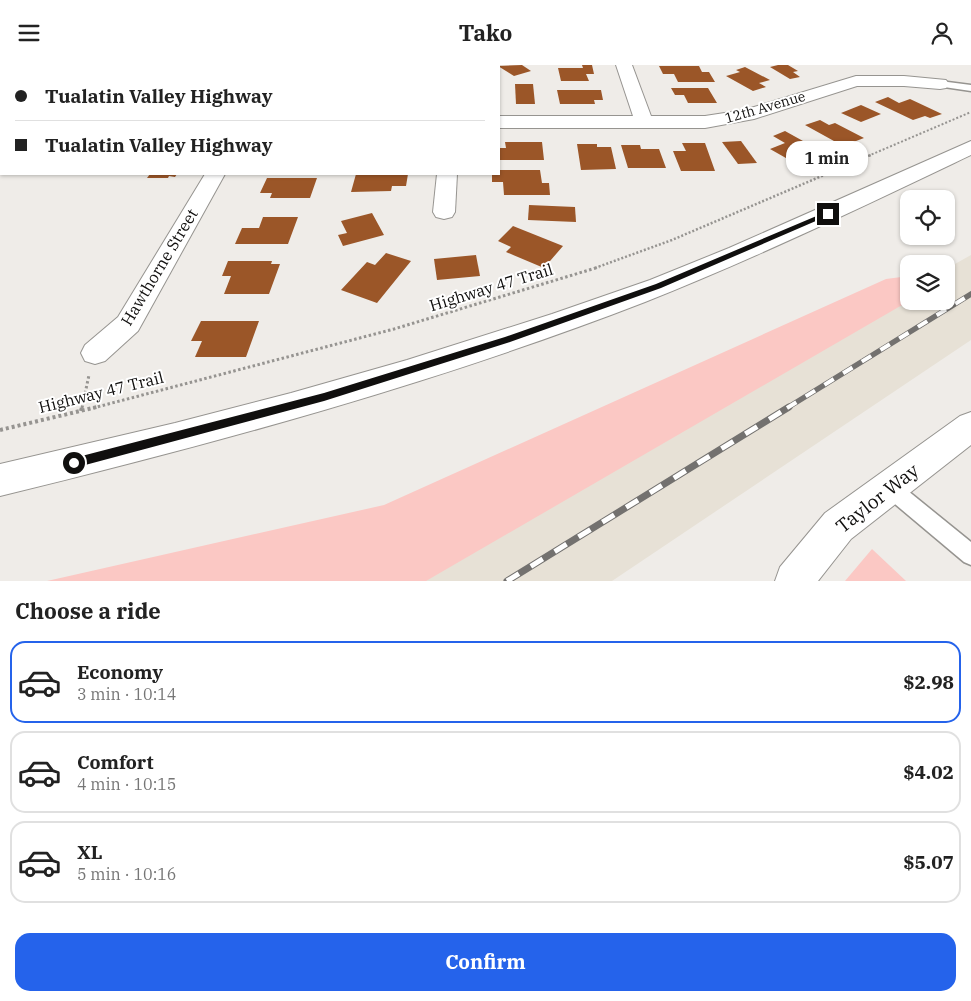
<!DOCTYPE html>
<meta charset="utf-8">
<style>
body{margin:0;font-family:"IBM Plex Serif",serif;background:#f2f2f2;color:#222;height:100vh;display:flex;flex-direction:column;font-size:19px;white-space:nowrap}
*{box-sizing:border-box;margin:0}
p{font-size:16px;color:#767676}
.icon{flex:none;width:28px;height:28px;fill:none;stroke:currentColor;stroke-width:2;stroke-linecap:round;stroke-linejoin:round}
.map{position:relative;height:516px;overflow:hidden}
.panel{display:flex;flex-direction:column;background:#fff;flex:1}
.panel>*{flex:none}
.top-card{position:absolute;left:0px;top:0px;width:500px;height:110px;box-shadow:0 1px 4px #0004;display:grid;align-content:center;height:110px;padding:0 15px;background:#fff}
.fabs{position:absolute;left:900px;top:125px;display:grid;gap:10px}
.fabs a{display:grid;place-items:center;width:55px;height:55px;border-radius:10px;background:#fff;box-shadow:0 1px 4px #0004;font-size:25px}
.end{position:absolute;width:22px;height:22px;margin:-11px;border:6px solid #100f0e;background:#fff;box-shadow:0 0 0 2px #fff}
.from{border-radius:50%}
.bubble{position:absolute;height:35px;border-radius:15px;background:#fff;box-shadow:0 1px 4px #0004;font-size:16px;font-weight:700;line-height:35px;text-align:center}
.top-card b{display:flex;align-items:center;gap:18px;height:48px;font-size:19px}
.top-card b+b{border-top:1px solid #e0e0e0}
.top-card i{width:12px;height:12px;background:#222}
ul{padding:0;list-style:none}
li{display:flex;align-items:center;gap:15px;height:82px;margin:0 10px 8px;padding:0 5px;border:2px solid #e0e0e0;border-radius:15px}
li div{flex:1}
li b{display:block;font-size:19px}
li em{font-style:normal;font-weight:700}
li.current{border-color:#2563eb}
li>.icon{width:45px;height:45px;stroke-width:1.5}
h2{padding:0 15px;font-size:22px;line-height:60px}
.cta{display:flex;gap:10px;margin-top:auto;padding:10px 15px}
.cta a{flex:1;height:58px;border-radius:15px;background:#2563eb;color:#fff;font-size:20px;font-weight:700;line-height:58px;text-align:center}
header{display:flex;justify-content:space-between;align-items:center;height:65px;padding:0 15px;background:#fff;font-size:22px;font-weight:700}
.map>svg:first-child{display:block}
.built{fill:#e7e1d6}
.green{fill:#fbc8c4}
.building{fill:#9b5628}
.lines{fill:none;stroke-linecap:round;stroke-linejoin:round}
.lane-casing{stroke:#969490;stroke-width:3}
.street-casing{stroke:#969490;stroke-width:2}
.highway-casing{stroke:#969490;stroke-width:2}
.path-far3{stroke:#969491;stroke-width:2;stroke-dasharray:2 2;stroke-linecap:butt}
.path-far2{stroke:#969491;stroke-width:2.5;stroke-dasharray:2 2;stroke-linecap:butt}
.path-far1{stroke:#969491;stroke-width:3;stroke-dasharray:2.5 2.5;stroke-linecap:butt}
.path{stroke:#969491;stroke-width:4;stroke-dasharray:3 3;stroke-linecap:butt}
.lane{fill:#fff;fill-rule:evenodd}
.street{fill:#fff;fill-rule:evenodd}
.highway{fill:#fff;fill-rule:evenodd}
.rail-far1-casing{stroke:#73716f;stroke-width:5.5}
.rail-casing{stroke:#73716f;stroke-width:7}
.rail-far1{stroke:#fff;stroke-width:4;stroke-dasharray:11;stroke-linecap:butt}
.rail{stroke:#fff;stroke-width:5;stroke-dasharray:14;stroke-linecap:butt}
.route{fill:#100f0e}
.labels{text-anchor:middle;stroke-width:4;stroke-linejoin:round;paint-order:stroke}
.far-street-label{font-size:14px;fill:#100f0e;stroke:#fff}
.street-label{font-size:16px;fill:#100f0e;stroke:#fff}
.near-street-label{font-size:19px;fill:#100f0e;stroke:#fff}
</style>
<header><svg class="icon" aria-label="menu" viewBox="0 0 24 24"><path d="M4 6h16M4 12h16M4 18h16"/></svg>Tako<svg class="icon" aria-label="person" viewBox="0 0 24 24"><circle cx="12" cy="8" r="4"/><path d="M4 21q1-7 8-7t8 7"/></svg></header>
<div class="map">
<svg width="971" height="516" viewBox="0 0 971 516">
<rect width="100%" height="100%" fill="#efece8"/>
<polygon class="built" points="971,190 971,275 612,516 409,516 909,226 909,236 946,236 946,204"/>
<g class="green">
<polygon points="909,211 909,236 426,516 47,516 384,440 886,214"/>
<polygon points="872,484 906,516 845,516"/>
</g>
<g class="building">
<polygon points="522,0 531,6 514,11 498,1"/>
<polygon points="582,0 592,0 594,9 586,9 589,16 561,16 558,3 583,3"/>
<polygon points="778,0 788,0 798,6 793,7 800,12 790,14 770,2"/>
<polygon points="659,1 699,1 702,7 709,7 715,17 678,17 674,9 663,9"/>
<polygon points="745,2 770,15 759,18 766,22 753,26 726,11 740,7 736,5"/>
<polygon points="515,19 533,19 535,39 516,39"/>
<polygon points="671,23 708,23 717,38 688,38 684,30 675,30"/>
<polygon points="557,25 601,25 603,35 594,35 595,39 560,39"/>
<polygon points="888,32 899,38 910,34 942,49 930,53 925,51 913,55 875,37"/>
<polygon points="861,40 881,49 861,57 841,48"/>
<polygon points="820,55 829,60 835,58 864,73 843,81 805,60"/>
<polygon points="785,66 821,86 807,91 815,96 806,99 798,95 793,97 770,84 785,78 773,71"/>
<polygon points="741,76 757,98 738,99 722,77"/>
<polygon points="505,77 542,77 544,95 499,95 499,83 506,83"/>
<polygon points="682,78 705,78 715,106 681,106 673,86 686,86"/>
<polygon points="577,79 597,79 597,82 611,82 616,104 581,105"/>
<polygon points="621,80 640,80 641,84 659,84 666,103 628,103"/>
<polygon points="499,105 540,105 542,118 549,118 550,130 504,130 503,117 492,117 492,109 499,109"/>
<polygon points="150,109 177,109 175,112 169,111 168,113 147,113"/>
<polygon points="356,109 408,109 406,121 392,121 391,126 351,127"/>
<polygon points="267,113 317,113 310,133 270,133 272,128 260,128"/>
<polygon points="529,140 575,142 576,157 528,155"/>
<polygon points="372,148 384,170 343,181 338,170 347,168 341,156"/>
<polygon points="263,152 298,152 288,179 235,179 242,163 259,163"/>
<polygon points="513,161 563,181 544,203 506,187 511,182 498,176"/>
<polygon points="386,188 411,196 377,238 341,225 367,197 375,200"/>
<polygon points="476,190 480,211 437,215 434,194"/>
<polygon points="228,196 272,196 271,199 280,199 269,229 224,229 231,211 222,211"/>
<polygon points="201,256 259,256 246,292 195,292 202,276 191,276"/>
</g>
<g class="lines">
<defs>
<g id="lane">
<polygon points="940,16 971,20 971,26 937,21 937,17"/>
<polygon points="890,414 897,417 971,477 971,500 964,497 883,429 881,423 883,417"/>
</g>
<g id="street">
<rect x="269" y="0" width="16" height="1"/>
<polygon points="616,0 632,0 651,51 705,51 744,45 856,11 904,11 946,15 949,19 946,23 940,24 904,21 857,21 754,54 705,63 499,63 499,51 633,51"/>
<rect x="0" y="50" width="1" height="12"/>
<polygon points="205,109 225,109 138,266 105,296 95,299 85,296 81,288 85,280 118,252"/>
<polygon points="437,109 457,109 455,147 452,152 444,154 436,152 433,147"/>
<polygon points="971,347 971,380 851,474 818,516 775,516 780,502 825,448 960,351"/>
</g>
<path id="highway" d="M971 76V90C864 141 756 193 645 237 436 318 218 378 0 431V399L175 358 291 328 407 295 552 249 650 215 729 183Z"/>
</defs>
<use href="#lane" class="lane-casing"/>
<use href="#street" class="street-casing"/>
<use href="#highway" class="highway-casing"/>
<polyline class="path-far3" points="868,91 971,47"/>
<polyline class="path-far2" points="595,203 672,175 871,90"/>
<g class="path-far1">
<polyline points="82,343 89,310"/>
<polyline points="93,343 394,264 599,202"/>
</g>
<g class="path">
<polyline points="81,346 82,342"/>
<polyline points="0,365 97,342"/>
</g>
<use href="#lane" class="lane"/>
<use href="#street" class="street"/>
<use href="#highway" class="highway"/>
<defs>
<polyline id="rail-far1" points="787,343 971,229"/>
<polyline id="rail" points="507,516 789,342"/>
</defs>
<use href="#rail-far1" class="rail-far1-casing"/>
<use href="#rail" class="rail-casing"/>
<use href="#rail-far1" class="rail-far1"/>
<use href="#rail" class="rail"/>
</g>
<polygon class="route" points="826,147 832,149 661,223 510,277 324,336 74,403 69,398 74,393 324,328 505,272 656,219"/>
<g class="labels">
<g class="far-street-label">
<text transform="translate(765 42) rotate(-16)" y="5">12th Avenue</text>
</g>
<g class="street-label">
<text transform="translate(159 202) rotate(-59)" y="6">Hawthorne Street</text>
<text transform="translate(491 222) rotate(-17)" y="6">Highway 47 Trail</text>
<text transform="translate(101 327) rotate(-14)" y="6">Highway 47 Trail</text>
</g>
<g class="near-street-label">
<text transform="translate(877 433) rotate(-38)" y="7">Taylor Way</text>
</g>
</g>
</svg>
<div class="fabs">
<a><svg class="icon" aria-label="locate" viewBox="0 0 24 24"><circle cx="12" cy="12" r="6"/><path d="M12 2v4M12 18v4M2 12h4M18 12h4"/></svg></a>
<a><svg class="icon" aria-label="layers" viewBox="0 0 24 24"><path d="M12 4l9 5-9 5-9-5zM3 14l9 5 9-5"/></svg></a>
</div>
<i class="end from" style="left:74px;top:398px"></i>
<i class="end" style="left:828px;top:149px"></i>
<div class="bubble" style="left:786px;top:76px;width:82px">1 min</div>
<div class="top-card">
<b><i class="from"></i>Tualatin Valley Highway</b>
<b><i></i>Tualatin Valley Highway</b>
</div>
</div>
<section class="panel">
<h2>Choose a ride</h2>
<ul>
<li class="current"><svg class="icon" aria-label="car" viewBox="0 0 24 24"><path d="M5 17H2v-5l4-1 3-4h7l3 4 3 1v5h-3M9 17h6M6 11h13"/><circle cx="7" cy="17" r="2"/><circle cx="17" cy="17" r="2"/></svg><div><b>Economy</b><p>3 min · 10:14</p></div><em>$2.98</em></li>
<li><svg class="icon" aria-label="car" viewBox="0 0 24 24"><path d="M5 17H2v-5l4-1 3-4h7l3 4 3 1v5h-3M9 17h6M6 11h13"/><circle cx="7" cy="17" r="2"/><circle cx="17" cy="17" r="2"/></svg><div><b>Comfort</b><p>4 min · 10:15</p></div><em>$4.02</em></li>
<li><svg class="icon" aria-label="car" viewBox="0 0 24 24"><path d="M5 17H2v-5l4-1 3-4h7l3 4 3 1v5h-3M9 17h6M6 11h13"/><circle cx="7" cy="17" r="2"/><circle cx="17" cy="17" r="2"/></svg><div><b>XL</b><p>5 min · 10:16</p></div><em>$5.07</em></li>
</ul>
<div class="cta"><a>Confirm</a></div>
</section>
